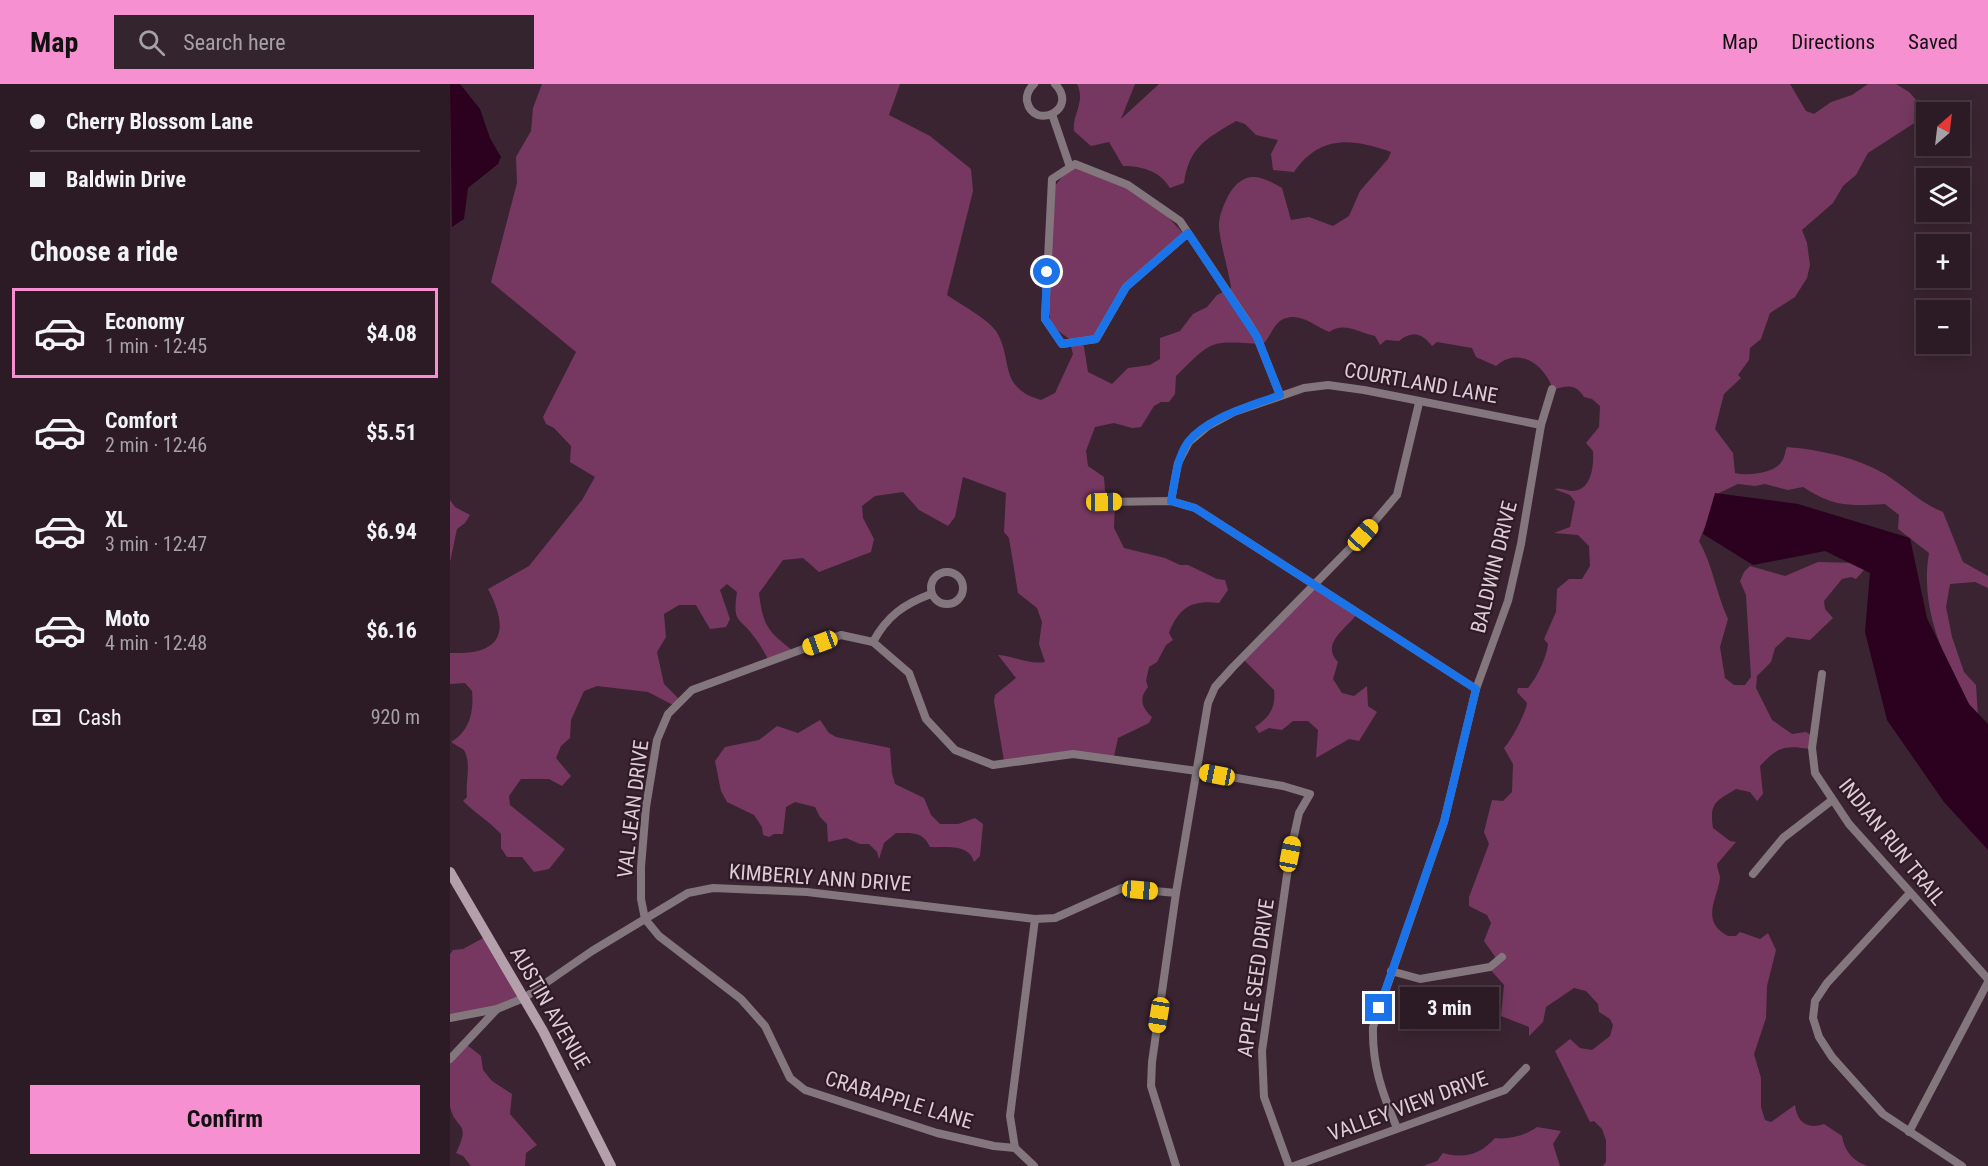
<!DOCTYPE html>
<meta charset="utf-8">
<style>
body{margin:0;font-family:"Roboto Condensed",sans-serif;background:#34242d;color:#f1f3f6;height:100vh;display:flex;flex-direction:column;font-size:22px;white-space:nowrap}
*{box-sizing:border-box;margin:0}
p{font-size:20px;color:#a6a1a7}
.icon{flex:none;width:33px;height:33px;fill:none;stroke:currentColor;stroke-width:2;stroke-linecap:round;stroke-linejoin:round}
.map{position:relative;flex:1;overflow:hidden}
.details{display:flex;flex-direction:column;background:#2c1b25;width:450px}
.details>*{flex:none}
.banner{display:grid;align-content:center;height:132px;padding:0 30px;background:#2c1b25}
.needle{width:39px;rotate:28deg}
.fabs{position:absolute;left:1466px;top:18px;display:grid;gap:12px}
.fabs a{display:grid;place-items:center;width:54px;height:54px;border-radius:0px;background:#2c1b25;box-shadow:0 3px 15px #0003,0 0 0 2px #483942;font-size:30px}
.end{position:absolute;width:27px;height:27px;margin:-14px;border:8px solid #1a73e8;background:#fff;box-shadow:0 0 0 3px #fff}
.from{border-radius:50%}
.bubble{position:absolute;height:42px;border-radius:0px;background:#2c1b25;box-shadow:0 3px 15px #0003,0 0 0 2px #483942;font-size:20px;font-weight:700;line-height:42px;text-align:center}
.car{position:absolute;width:18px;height:36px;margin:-18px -9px;border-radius:8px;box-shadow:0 0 4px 2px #0007;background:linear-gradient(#f5c518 24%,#345 0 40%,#f5c518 0 76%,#345 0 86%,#f5c518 0)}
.banner b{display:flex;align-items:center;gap:21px;height:57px;font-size:22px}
.banner b+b{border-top:2px solid #483942}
.banner i{width:15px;height:15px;background:#f1f3f6}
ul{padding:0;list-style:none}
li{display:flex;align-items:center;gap:18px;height:90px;margin:0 12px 9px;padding:0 18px;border:3px solid transparent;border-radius:0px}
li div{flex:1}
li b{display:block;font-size:22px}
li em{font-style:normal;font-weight:700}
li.current{border-color:#f690d0}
li>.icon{width:54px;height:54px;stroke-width:1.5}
h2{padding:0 30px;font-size:27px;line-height:72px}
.pay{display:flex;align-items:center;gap:15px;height:66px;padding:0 30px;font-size:22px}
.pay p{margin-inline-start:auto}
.action{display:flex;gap:12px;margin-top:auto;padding:12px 30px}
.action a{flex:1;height:69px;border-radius:0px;background:#f690d0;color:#111;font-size:24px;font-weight:700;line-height:69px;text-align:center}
header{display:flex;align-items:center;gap:36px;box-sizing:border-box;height:84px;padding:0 30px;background:#f690d0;color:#111}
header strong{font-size:28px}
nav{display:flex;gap:33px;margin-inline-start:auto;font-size:21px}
.search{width:420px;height:54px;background:#34242d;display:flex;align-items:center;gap:15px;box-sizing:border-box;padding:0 21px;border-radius:0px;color:#a6a1a7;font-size:22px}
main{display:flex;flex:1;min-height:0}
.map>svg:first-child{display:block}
.forest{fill:#763860}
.water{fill:#2b011f}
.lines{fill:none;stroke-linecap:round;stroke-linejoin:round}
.street{stroke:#83767d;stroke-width:8}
.secondary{stroke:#b4a0ab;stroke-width:10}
.route{stroke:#1a73e8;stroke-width:8}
.labels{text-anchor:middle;stroke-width:4.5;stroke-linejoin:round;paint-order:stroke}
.street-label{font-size:21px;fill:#dcccd5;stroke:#301a27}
</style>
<header>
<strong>Map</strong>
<div class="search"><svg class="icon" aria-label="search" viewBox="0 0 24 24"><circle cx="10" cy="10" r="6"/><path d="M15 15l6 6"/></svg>Search here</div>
<nav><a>Map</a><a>Directions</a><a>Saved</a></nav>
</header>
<main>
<section class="details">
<div class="banner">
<b><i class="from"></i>Cherry Blossom Lane</b>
<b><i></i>Baldwin Drive</b>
</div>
<h2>Choose a ride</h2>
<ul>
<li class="current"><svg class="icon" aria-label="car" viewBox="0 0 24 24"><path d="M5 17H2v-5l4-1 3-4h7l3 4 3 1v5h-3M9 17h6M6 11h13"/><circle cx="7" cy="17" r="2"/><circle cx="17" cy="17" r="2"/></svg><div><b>Economy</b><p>1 min · 12:45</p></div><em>$4.08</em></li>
<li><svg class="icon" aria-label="car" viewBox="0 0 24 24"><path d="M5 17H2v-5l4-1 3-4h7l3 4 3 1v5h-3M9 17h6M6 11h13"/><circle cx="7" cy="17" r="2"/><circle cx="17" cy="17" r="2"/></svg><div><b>Comfort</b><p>2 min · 12:46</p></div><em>$5.51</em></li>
<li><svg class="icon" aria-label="car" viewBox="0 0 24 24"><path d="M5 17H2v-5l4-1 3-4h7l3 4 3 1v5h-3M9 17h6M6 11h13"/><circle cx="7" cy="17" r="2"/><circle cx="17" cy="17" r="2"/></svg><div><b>XL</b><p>3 min · 12:47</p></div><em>$6.94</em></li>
<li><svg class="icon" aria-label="car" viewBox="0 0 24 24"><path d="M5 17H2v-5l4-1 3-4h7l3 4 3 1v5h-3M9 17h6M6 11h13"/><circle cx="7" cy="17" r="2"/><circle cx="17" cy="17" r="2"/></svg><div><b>Moto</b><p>4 min · 12:48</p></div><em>$6.16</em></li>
</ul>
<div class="pay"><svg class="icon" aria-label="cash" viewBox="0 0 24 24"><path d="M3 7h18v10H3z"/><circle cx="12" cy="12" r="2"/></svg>Cash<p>920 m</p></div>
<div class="action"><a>Confirm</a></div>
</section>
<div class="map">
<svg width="1538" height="1082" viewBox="0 0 1538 1082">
<rect width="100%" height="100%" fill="#3a2431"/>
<g class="forest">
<path d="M92 0H450L439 31 480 52 521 85 523 107 497 211C510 220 538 235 546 247 564 276 547 303 591 316L605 309 623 270 619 255 601 241 598 222 602 106 618 85C624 85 632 82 637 83 670 86 717 129 737 154L676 204 652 249 633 257 638 288 662 300 678 284 700 281 710 275V254L730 247 743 230 757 223 767 211 781 204C779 187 768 152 769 139 770 129 774 121 778 112 793 86 809 90 832 104L841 136 859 133 883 142 899 132 910 107 938 75 941 68C901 54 870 51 844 88L823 86 821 70 828 56 806 51 795 40 786 37C756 55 739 63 734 99L720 104C710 87 692 82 673 82L659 58 641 62 624 47C622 30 636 18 627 0H685L671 35 709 0H1340L1356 27 1364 30 1381 18 1402 11 1418 0H1446L1459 8 1469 19 1472 31 1469 36 1418 69 1406 91 1393 102 1383 119 1352 146 1357 159 1360 181 1357 194 1345 213 1320 229 1311 255 1300 264 1299 276 1288 291 1291 294 1274 310 1265 345 1283 369 1285 389C1297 392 1325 390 1332 377 1335 373 1335 367 1337 363 1371 366 1405 373 1435 390 1456 403 1470 419 1493 428L1513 478 1538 492V504L1525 498 1500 500 1496 523 1502 553 1514 588 1526 601 1528 632 1538 658C1508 597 1467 539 1479 469L1448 445 1449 431 1435 420C1399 422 1384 423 1353 403L1338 406 1315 400 1305 402 1288 400 1269 409 1249 457C1263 482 1266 509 1278 535L1270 563 1275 594 1284 601H1295L1301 593 1296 511 1290 497 1294 488 1300 482 1335 492 1368 478 1407 479 1414 486 1406 495 1401 493 1392 495 1374 517 1375 525 1383 534 1360 556 1337 553 1325 564 1321 578 1307 592 1306 604 1322 636 1342 650 1356 648 1364 653 1360 665C1333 661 1328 663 1310 682L1313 710 1307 717 1300 708 1286 705C1266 717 1259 719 1263 744L1280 757 1286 758 1267 780C1267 785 1270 790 1270 794 1267 816 1250 837 1278 852H1286L1290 848 1310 855 1318 849 1326 866 1317 902 1316 934 1304 970 1311 994V1023L1315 1036 1321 1038 1345 1021C1347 1038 1357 1046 1374 1040L1392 1052C1394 1067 1404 1078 1418 1082H1153L1156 1078V1056L1152 1045 1144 1037 1140 1038 1105 967 1120 955 1130 964 1142 966 1160 952 1163 941 1160 935 1149 928 1148 920 1136 907 1124 904 1096 923 1093 938 1079 952V943L1051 932 1054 901 1038 883 1046 874 1034 857 1041 839 1037 831 1019 822V813L1039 760 1034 748 1042 716 1053 717 1062 708 1063 680 1054 664C1061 657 1076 629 1077 619L1067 608 1068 604H1078C1086 595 1097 573 1098 560L1094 555 1106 528 1107 505 1119 495H1132L1140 482 1139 462 1128 451 1104 449 1120 443 1125 418 1120 411 1104 405C1111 403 1116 407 1123 407 1142 406 1144 381 1143 367L1136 359 1149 343 1150 322 1142 315 1134 313C1126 300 1117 301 1103 306 1096 282 1069 261 1046 282L1026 273 1022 264 987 258 982 262C972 249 962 246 949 257L936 256 930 261 925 252C910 249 894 237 879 248 863 241 847 226 830 237 822 243 820 254 813 260 760 257 764 254 726 292L725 310 719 318H711L704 322 691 343 682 344 664 339 645 343 636 367 638 382 654 393 655 407 665 418 664 444 674 464 715 474 730 481H738L767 495 775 496 778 506 769 519C742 516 729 523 719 549L723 556 716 561 707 578 699 583 696 597 698 603C689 614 691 623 702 633L699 639 668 654 663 677 610 672 554 677 544 617 545 611 566 594 548 571C564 572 580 581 595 578L589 560 592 538 587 524 568 509 559 454 554 448 556 409 513 393 505 433 498 442 469 426 453 408 425 412 412 422 413 434 424 455 421 468 369 488 353 474 333 476 309 509C313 541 317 547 342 566L318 575C314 568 310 560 305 554 290 532 282 541 287 508L277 500 270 506 280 535 276 543 260 545 246 521H229L214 530 216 553 207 568 214 600 229 615 223 621 198 608 147 602 134 607 121 636 120 654 111 662 106 674 121 692 112 702 99 695H71L59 712 60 721 115 765 99 785 84 788 72 773H57L51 764V750C39 737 26 730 13 717L17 713C15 696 22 681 14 666L1 658C20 647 24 627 22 607L15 599 0 600V569C53 571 60 547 38 505L79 482 132 416 145 393 120 378 121 362 104 344 96 340 93 333 126 268 41 198 67 99 66 73 81 47 83 24Z"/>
<polygon points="0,416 5,423 20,431 15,439 7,445 0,478"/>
<path d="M863 500 907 530C896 545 870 560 888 578L883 595 892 609 904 612 917 602 918 622 927 628 909 657 899 655 866 674 868 646 858 637H843L832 646 819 644 809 649 805 643C820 633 826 623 824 606L792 574Z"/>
<path d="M370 636 379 649 386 653 440 664 442 689 445 700 474 714 481 731 490 740H508L525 734 533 740 530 772 524 778C519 759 495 764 480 763 473 747 461 749 446 749L434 759 429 775 427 768 419 760H410L396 754 378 758 377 740 370 733 365 723 345 718 336 723 333 750H324L319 753 313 751 312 743 304 731 277 718 271 707 265 677 275 663 309 656 327 642 348 649Z"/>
<polygon points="35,853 74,911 57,919 0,933 0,870 3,866 13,865"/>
<path d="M16 960 31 972 33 986 42 997 62 1010 60 1030 87 1061 76 1069 75 1082H21L13 1072 6 1069C22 1036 5 1047 0 1022 0 1007 0 989 0 974Z"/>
<path d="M1087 1043 1111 1047 1103 1060 1110 1082H973L987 1077 993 1069C1014 1075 1030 1071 1045 1054 1058 1056 1077 1051 1087 1043Z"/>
</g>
<g class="water">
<polygon points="0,0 10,0 30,25 40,54 51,73 48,80 18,104 14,135 2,143"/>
<polygon points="1265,409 1348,420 1460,454 1477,534 1519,620 1538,640 1538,766 1494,718 1437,636 1415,548 1420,489 1375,467 1303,481 1253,450"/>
</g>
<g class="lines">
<g class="street">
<path d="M584 0C579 5 576 10 577 17 583 47 630 26 605 0"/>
<polyline points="602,30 620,83"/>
<polyline points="738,149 676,203 646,255 612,260 595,235 602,95 625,80 678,101 730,137 738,149 799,240 807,253 830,311"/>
<polyline points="721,417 728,379 739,358 758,342 784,328 854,304 878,301 914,306 1091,341"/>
<polyline points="654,418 721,417 745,424 1026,605"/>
<circle cx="497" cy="504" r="16"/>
<path d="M423 558C437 532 454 520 481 510"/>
<polyline points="1372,590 1362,664 1365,689 1399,740 1538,895"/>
<polyline points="1303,790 1333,754 1381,717"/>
<polyline points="1460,809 1377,899 1365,917 1363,934 1369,953 1382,973 1433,1030 1512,1082"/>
<polyline points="941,887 970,895 1040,883 1052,873"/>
<polyline points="0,934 47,925 74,914 142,867 238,809 263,804 357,808 585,835 605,834 672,804 726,809"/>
<polyline points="0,975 47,925"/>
<path d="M947 1044C932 1009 922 981 923 943L994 738 1026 605 1058 517 1071 460 1091 341 1102 305"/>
<polyline points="1459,1048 1538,898"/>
<polyline points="565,1064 560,1032 585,835"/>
<polyline points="584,1082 565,1064 544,1062 487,1049 355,1006 340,994 315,942 291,915 209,852 195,835 191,815 191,783 196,723 207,656 218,630 242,606 391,551 423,558 459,589 476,635 505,666 543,681 623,670 747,687 833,702 860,710 849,729 840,770 812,967 814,1013 839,1082"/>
<polyline points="726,1082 701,1002 702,978 726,809 758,619 765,603 783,583 913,451 947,411 969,319"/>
<polyline points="844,1082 1055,1006 1076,984"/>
</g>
<polyline class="secondary" points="0,788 93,947 161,1082"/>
</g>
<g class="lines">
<path class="route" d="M597 188 595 235 612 260 646 255 676 203 738 149 807 253 830 311C801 322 758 333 738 358 726 375 725 398 721 417L745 424 1026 605 994 738 929 924"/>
</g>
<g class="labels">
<g class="street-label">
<text transform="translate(971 299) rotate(10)" y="7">COURTLAND LANE</text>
<text transform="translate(1044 483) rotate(-76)" y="7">BALDWIN DRIVE</text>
<text transform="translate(183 725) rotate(-83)" y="7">VAL JEAN DRIVE</text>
<text transform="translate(1442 758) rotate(51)" y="7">INDIAN RUN TRAIL</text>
<text transform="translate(370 794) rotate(4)" y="7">KIMBERLY ANN DRIVE</text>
<text transform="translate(806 894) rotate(-82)" y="7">APPLE SEED DRIVE</text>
<text transform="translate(100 924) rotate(60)" y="7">AUSTIN AVENUE</text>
<text transform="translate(449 1016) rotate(17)" y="7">CRABAPPLE LANE</text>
<text transform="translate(958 1022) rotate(-20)" y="7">VALLEY VIEW DRIVE</text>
</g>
</g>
</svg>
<div class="fabs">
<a><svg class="needle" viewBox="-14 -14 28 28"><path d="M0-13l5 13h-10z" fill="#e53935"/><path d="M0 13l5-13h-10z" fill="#a6a1a7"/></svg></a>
<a><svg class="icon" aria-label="layers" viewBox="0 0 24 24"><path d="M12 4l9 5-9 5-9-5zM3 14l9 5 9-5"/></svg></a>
<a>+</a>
<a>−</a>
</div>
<i class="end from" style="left:597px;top:188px"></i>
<i class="end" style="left:929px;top:924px"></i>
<div class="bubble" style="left:950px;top:903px;width:99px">3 min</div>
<i class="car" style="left:654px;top:418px;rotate:89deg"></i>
<i class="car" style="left:913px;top:451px;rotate:42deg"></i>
<i class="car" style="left:370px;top:559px;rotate:250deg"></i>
<i class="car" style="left:767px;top:691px;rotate:281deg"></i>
<i class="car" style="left:840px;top:770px;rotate:11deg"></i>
<i class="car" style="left:690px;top:806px;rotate:95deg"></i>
<i class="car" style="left:709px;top:931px;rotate:189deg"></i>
</div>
</main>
